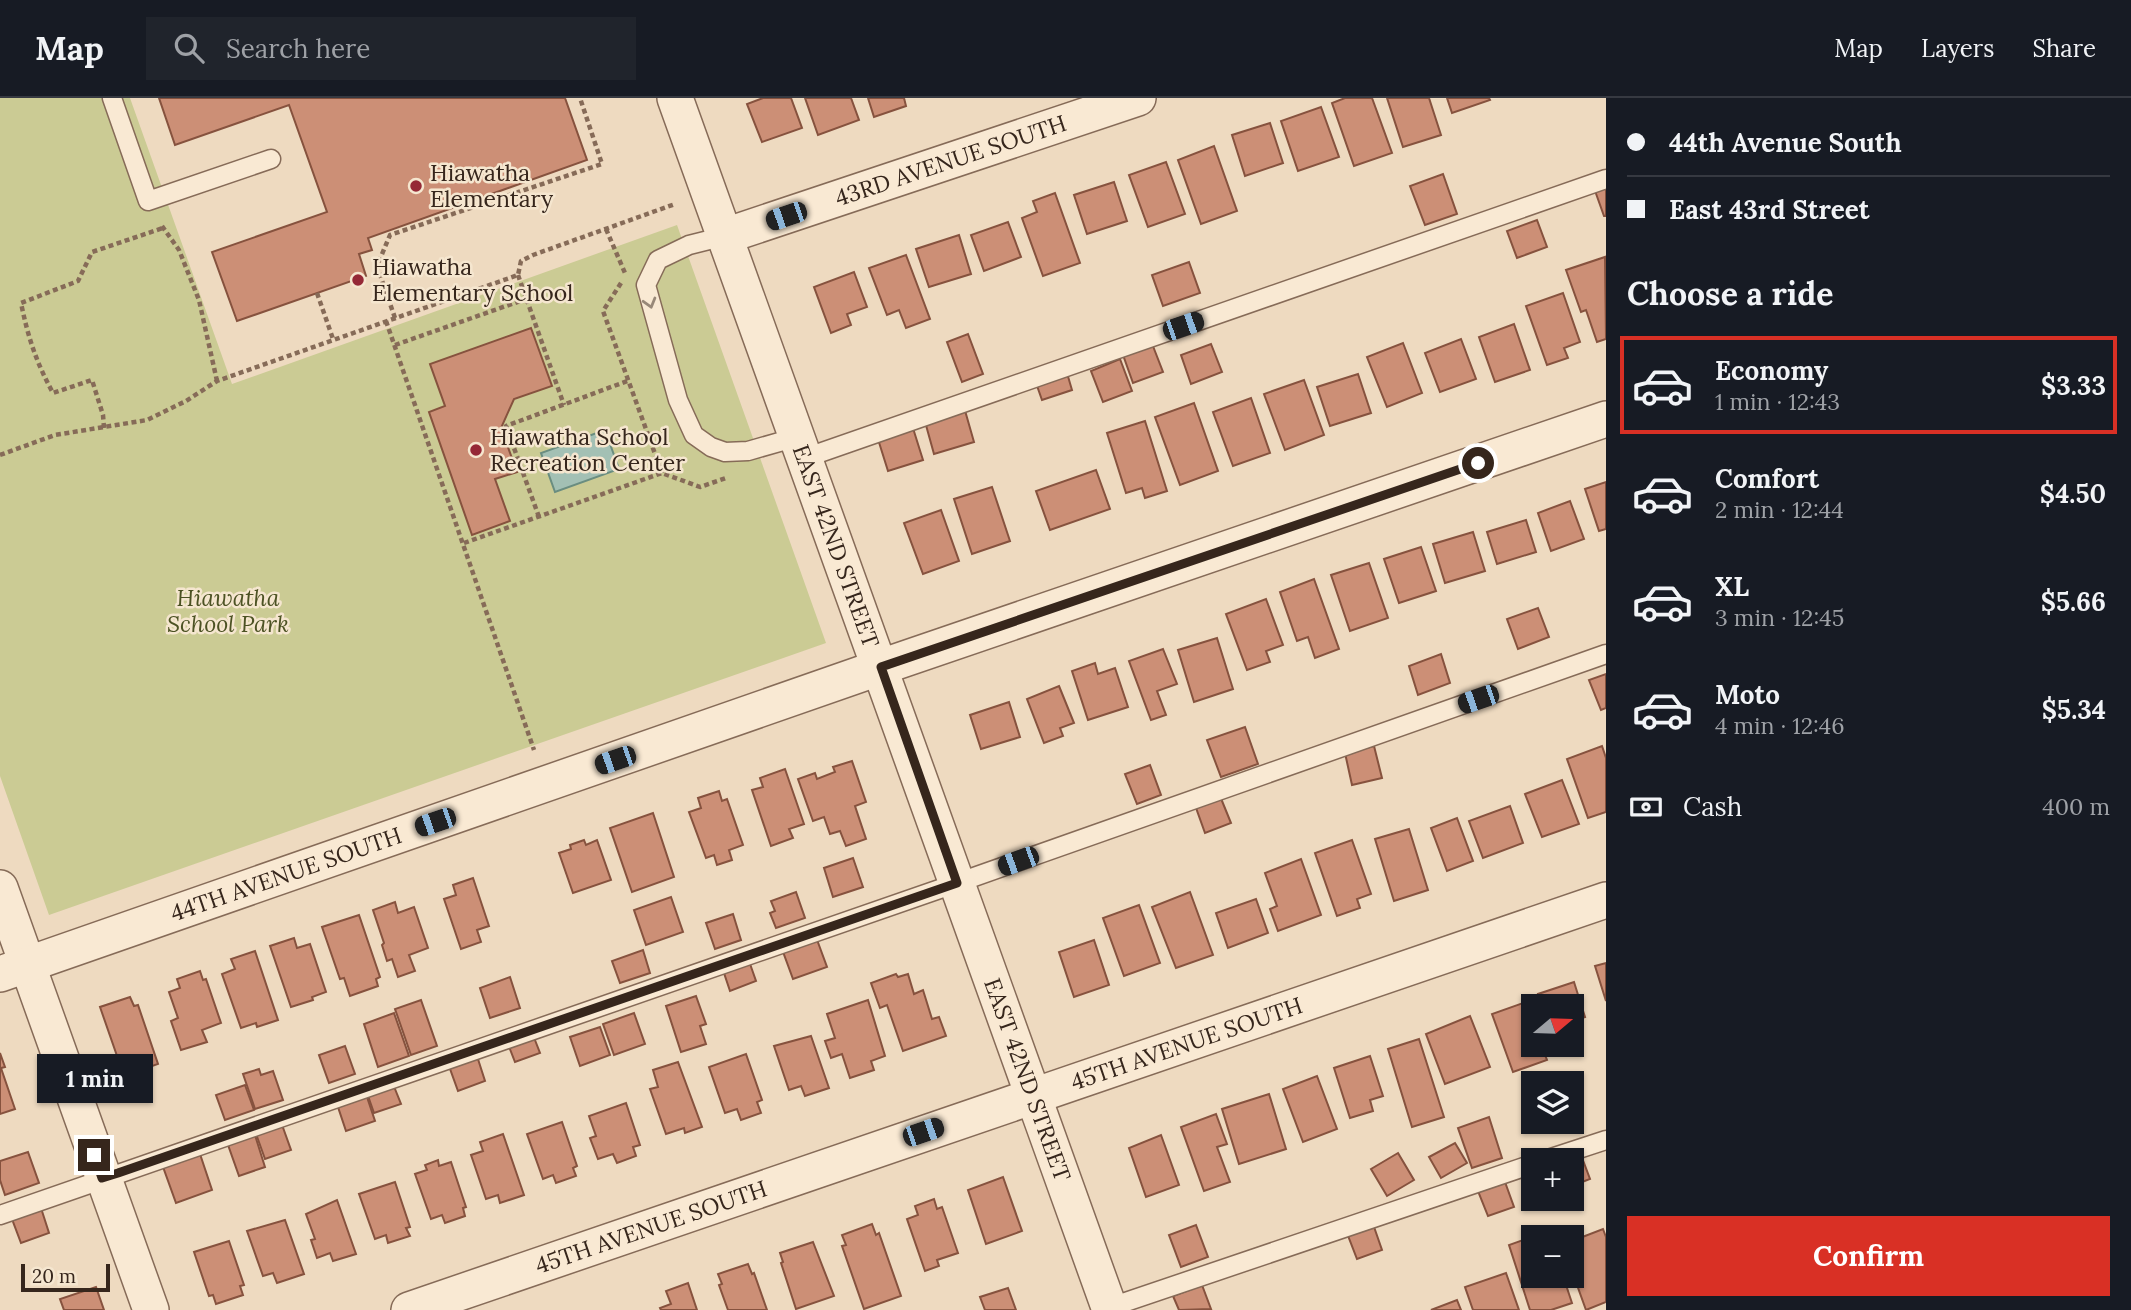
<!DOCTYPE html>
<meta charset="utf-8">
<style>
body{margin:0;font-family:Lora,serif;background:#20242c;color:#f1f3f6;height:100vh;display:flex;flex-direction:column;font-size:26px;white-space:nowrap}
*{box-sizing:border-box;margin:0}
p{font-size:23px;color:#9ea1a6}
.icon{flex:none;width:38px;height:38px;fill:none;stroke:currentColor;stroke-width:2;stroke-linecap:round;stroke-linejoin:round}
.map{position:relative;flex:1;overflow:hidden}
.panel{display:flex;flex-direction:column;background:#171b24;width:525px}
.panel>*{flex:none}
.hud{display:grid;align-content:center;height:154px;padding:0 21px;background:#171b24}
.needle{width:46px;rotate:71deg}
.tools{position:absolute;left:1521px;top:896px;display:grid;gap:14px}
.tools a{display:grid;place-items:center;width:63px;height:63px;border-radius:0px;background:#171b24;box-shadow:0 2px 5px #0004;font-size:35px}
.scale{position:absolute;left:21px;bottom:18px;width:89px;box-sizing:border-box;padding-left:7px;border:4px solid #36261c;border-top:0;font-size:19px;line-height:24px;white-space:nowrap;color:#36261c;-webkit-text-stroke:5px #f5e6cf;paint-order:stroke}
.end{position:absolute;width:32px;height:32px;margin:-16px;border:9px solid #36261c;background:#fff;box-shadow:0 0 0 4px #fff}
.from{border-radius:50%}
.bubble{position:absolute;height:49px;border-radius:0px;background:#171b24;box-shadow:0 2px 5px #0004;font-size:23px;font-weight:700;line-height:49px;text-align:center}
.car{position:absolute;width:21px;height:42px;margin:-21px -10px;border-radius:9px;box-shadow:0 0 5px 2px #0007;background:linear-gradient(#222 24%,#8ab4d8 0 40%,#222 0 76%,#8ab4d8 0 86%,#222 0)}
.hud b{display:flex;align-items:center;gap:24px;height:66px;font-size:26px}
.hud b+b{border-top:2px solid #363941}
.hud i{width:18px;height:18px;background:#f1f3f6}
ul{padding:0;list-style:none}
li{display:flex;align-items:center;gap:21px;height:98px;margin:0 14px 10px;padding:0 7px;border:4px solid transparent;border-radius:0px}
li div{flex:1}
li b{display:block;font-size:26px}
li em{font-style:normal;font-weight:700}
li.selected{border-color:#d93025}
li>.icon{width:63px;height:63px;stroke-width:1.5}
h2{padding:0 21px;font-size:32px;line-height:84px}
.pay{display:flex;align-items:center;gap:18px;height:77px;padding:0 21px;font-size:26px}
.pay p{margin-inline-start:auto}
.cta{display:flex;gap:14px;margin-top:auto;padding:14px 21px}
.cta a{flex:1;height:80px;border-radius:0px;background:#d93025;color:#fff;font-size:28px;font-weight:700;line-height:80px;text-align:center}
header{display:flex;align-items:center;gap:42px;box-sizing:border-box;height:98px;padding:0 35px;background:#171b24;border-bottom:2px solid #363941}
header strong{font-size:33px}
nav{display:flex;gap:38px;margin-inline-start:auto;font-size:24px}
.search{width:490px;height:63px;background:#20242c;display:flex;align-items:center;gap:18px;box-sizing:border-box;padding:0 24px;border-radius:0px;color:#9ea1a6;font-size:26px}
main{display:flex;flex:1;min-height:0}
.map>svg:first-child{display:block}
.green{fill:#cbcb94}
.water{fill:#a3c0b4;stroke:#6a8d80;stroke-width:2}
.building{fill:#cc8f76;stroke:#86523e;stroke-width:2}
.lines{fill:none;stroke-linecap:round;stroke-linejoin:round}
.service-casing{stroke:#866b58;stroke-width:21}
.minor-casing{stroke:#866b58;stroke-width:38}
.path{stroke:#866b58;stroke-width:4.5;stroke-dasharray:5 3.5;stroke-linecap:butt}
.service{stroke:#f9e9d3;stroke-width:18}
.minor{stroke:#f9e9d3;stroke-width:35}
.oneway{stroke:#988878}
.route{stroke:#36261c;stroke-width:9}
.poi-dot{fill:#952836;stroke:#f5e6cf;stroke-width:2.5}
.labels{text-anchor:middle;stroke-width:5;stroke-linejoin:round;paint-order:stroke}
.street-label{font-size:23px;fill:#36261c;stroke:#f5e6cf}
.poi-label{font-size:23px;fill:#36261c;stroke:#f5e6cf;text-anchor:start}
.park-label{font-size:23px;font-style:italic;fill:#4c5223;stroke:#f5e6cf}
</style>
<header>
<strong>Map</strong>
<div class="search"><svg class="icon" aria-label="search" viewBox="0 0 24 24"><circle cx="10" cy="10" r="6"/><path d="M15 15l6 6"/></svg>Search here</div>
<nav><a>Map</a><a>Layers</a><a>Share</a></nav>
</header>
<main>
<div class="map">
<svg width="1606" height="1212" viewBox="0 0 1606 1212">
<rect width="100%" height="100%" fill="#eedac0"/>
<polygon class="green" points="0,0 130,0 232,286 677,127 826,545 49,817 0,678"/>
<polygon class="water" points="605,332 619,371 555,394 541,355"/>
<g class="building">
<polygon points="159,0 565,0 587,62 368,140 372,152 359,156 366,178 237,223 212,154 327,114 289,7 175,47"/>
<polygon points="763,0 791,0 802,30 762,44 747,6"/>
<polygon points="805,0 851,0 859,22 818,37"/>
<polygon points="868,0 904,0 906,8 874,19"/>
<polygon points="1345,0 1372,0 1392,55 1354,68 1332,5"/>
<polygon points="1387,0 1429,0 1441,37 1403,49"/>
<polygon points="1447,0 1489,0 1490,2 1452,15"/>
<polygon points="1321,9 1339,59 1298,73 1281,23"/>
<polygon points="1270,25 1283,65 1245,78 1232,37"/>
<polygon points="1214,48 1237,113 1201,126 1178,62"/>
<polygon points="1166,64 1185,116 1148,129 1129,77"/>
<polygon points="1443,76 1457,116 1425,127 1410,88"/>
<polygon points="1114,84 1127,123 1087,136 1074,97"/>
<polygon points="1606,86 1606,118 1604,118 1594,90"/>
<polygon points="1055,95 1080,165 1043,178 1022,120 1037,114 1033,103"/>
<polygon points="1537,122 1547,149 1517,160 1507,133"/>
<polygon points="1008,124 1021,159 984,173 971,137"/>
<polygon points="959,137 971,176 929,189 916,151"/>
<polygon points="906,157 930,221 906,230 899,212 887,217 869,170"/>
<polygon points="1605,159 1606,241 1597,244 1586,212 1581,214 1566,172"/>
<polygon points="1189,164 1200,195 1163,208 1152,177"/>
<polygon points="854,174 867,209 847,216 851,227 831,235 814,189"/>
<polygon points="1563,195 1580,244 1564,250 1568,260 1547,267 1526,208"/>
<polygon points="1514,226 1530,272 1495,284 1479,239"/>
<polygon points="531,230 552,288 514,301 501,330 517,374 495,381 510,423 472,437 429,314 445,308 430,266"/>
<polygon points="968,236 983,276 962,284 947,244"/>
<polygon points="1461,241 1476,281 1440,294 1425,255"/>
<polygon points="1151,243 1163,274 1133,285 1122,254"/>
<polygon points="1403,245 1422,295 1387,309 1367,259"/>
<polygon points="1211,246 1222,274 1191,286 1181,257"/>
<polygon points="1120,261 1132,293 1103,304 1091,273"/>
<polygon points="1067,275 1072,292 1042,302 1036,285"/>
<polygon points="1358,276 1371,315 1330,328 1317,289"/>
<polygon points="1304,282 1324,337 1285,352 1264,296"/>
<polygon points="1251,300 1270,355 1233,368 1213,314"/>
<polygon points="1194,305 1218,373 1180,387 1155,319"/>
<polygon points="964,309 974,344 934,356 924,320"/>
<polygon points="1145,323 1167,393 1145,400 1142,390 1126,395 1107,335"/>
<polygon points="912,327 923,362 888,373 877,338"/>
<polygon points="1096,372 1110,411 1050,432 1036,393"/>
<polygon points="1606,384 1606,431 1599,433 1585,391"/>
<polygon points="992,389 1010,443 972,456 954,401"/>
<polygon points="1570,403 1584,441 1551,453 1538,415"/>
<polygon points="941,412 959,463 923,476 904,425"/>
<polygon points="1526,422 1536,454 1497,466 1487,434"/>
<polygon points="1473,434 1485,473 1445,485 1433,446"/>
<polygon points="1421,449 1436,493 1399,505 1384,461"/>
<polygon points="1369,465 1388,520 1350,533 1331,477"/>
<polygon points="1314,481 1339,551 1315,560 1308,539 1297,543 1280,494"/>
<polygon points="1266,501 1283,547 1266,553 1270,564 1247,572 1226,516"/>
<polygon points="1538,510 1549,539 1518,551 1507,521"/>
<polygon points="1217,540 1233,591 1194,604 1178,552"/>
<polygon points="1163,551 1177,586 1157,593 1166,617 1151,622 1129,563"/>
<polygon points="1441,556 1450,585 1418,597 1409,568"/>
<polygon points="1095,565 1098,576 1115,570 1128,609 1088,622 1072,573"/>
<polygon points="1606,576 1606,610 1601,612 1589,582"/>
<polygon points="1059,588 1074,625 1060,630 1063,638 1044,645 1027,601"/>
<polygon points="1009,604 1020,639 981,651 970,617"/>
<polygon points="1245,629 1258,666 1221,679 1207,642"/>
<polygon points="1374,648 1382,680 1352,687 1345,655"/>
<polygon points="1602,648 1606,660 1606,714 1588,720 1567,661"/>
<polygon points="852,663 866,704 855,708 866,741 846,748 840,733 830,736 824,719 813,723 798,681 815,675 817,681 835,674 833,669"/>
<polygon points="1150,667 1161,697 1137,706 1125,676"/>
<polygon points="785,671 804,726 789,731 793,740 771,748 752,692 763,689 760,680"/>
<polygon points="1562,682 1579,726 1542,739 1525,696"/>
<polygon points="719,693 722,703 727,701 743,747 729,752 732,762 717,767 714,757 706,760 689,714 701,710 698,700"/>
<polygon points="1220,698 1231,725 1205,735 1195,707"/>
<polygon points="1510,708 1523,745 1483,760 1469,723"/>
<polygon points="653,715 674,779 632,794 610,730"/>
<polygon points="1457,720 1473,763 1447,773 1431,730"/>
<polygon points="1409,731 1428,792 1394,803 1375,741"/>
<polygon points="584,742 586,747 597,742 611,782 573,795 559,755 571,751 570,747"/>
<polygon points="1352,742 1371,796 1357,801 1360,810 1337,818 1315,755"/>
<polygon points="853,760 863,789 833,799 824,770"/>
<polygon points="1301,761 1321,817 1278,833 1270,811 1277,808 1265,775"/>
<polygon points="473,780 489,828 477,832 481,844 461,851 444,801 456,797 453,787"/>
<polygon points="796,794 805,820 776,830 770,815 775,813 771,803"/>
<polygon points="1190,794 1213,857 1176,870 1152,809"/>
<polygon points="671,799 683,834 646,847 634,812"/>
<polygon points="1256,801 1268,835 1228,850 1216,815"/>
<polygon points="395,804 398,815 414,809 428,850 409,857 415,873 398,879 392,861 387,863 382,847 384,845 373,812"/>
<polygon points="1139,807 1160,865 1124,878 1103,820"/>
<polygon points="733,816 741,842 715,851 706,825"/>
<polygon points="359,817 380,879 376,881 378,888 350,898 344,880 340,881 322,829"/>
<polygon points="816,839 827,869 793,881 782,851"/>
<polygon points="294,840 297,850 310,846 326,894 312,899 313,902 291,909 270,848"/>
<polygon points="1094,842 1109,887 1074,899 1059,854"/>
<polygon points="643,852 650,875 620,885 612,863"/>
<polygon points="255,853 278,922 257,929 256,925 241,930 222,876 235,871 231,861"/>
<polygon points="749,863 756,883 730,893 723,872"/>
<polygon points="1606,865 1606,903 1595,868"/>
<polygon points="200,873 203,882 206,881 221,925 202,932 207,944 181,952 171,923 178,920 169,894 180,890 177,881"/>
<polygon points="896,876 898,879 908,876 914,896 923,892 932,921 939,919 946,938 903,953 887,907 880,910 871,885"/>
<polygon points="510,879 520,910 490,920 480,890"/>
<polygon points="1574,884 1585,919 1572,923 1572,908 1542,908 1538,896"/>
<polygon points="696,898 706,926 700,928 706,946 681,954 666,908"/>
<polygon points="130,899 134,908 138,907 158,966 124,978 100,909"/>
<polygon points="421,902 437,948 411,957 395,911"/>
<polygon points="868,902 885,958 871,963 874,972 850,980 842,956 831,960 825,943 835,940 827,916"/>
<polygon points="1526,904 1533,924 1533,947 1541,947 1547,962 1513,974 1492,916"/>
<polygon points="394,915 409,958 378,969 364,926"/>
<polygon points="634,915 645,946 614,957 603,926"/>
<polygon points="1470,918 1490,969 1445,986 1426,936"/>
<polygon points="600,929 610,957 580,968 570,939"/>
<polygon points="533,937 540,955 515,964 508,946"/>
<polygon points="811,938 829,990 805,998 801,988 789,992 774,948"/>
<polygon points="1419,941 1444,1019 1412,1029 1388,951"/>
<polygon points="345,948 355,976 329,985 319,957"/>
<polygon points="0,955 5,969 1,970 15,1011 0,1016"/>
<polygon points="746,956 762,1002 757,1004 761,1015 741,1022 737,1011 725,1015 709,969"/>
<polygon points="477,958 485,983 458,993 449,968"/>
<polygon points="1370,958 1383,998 1370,1002 1373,1013 1350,1020 1334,970"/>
<polygon points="678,964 702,1029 685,1035 684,1030 666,1036 650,991 658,989 653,972"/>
<polygon points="259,971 261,977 273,973 283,1002 255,1011 243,976"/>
<polygon points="1317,978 1337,1031 1303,1044 1283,991"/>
<polygon points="393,986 401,1006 374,1015 367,995"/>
<polygon points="245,987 254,1012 225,1022 216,997"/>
<polygon points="366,996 375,1023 346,1033 337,1006"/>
<polygon points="1269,996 1286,1051 1239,1066 1222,1011"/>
<polygon points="626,1005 640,1047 633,1049 636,1058 617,1065 613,1056 598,1061 590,1040 596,1038 589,1018"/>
<polygon points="1216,1016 1227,1046 1217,1049 1230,1084 1204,1093 1181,1029"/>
<polygon points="1489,1019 1502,1060 1472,1070 1458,1030"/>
<polygon points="281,1024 291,1052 265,1061 255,1033"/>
<polygon points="562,1024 577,1068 573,1070 576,1078 556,1085 553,1077 543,1081 527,1036"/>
<polygon points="254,1034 265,1069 239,1078 227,1044"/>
<polygon points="503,1036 524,1097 500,1105 498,1097 486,1101 471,1057 483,1053 480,1044"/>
<polygon points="1161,1037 1179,1087 1146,1099 1129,1050"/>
<polygon points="1455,1045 1467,1065 1441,1080 1429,1059"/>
<polygon points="199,1053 212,1092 176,1105 162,1066"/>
<polygon points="28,1054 39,1085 5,1097 0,1082 0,1063"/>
<polygon points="1398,1055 1414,1082 1387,1098 1371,1071"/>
<polygon points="1581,1057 1590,1081 1572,1088 1572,1062"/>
<polygon points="438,1062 439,1068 451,1064 466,1109 463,1110 465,1118 445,1125 442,1117 431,1121 415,1076 427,1072 425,1067"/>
<polygon points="1003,1079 1022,1133 986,1146 968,1092"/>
<polygon points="395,1084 410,1129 406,1130 410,1138 388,1145 386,1137 375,1141 359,1096"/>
<polygon points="1505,1084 1514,1109 1488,1118 1478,1093"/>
<polygon points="934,1101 937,1111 942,1109 958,1155 937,1162 939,1168 925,1173 907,1121 918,1117 915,1108"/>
<polygon points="337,1102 356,1156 333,1163 330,1155 317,1160 311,1142 315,1141 306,1116"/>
<polygon points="41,1110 49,1135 21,1145 12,1121"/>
<polygon points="285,1122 304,1176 277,1185 273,1175 263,1178 247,1133"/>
<polygon points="872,1126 876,1137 879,1135 901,1198 864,1211 842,1148 846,1147 842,1137"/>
<polygon points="1373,1126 1382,1152 1357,1161 1347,1135"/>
<polygon points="1196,1127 1208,1159 1181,1169 1169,1137"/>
<polygon points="1603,1131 1606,1139 1606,1204 1586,1212 1572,1173 1572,1143"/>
<polygon points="1549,1133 1551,1139 1533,1139 1533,1178 1563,1178 1572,1205 1551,1212 1530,1212 1509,1147"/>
<polygon points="229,1143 244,1187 240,1188 243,1197 216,1206 213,1197 209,1198 194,1154"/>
<polygon points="813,1144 834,1198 796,1211 781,1165 783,1164 780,1155"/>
<polygon points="748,1166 752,1176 754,1175 767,1212 728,1212 719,1187 722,1186 718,1176"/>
<polygon points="1506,1175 1519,1212 1473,1212 1465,1189"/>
<polygon points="688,1185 697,1212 661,1212 660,1210 671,1206 666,1193"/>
<polygon points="1202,1187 1211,1211 1179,1212 1173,1198"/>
<polygon points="96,1189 104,1212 64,1212 60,1201"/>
<polygon points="1008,1190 1016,1212 985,1212 980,1199"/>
<polygon points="1457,1202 1461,1212 1431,1212"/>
</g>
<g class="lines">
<defs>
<g id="service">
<polyline points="112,0 148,103 271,61"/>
<polyline points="725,138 689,147 658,162 646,187 678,302 694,337 711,349 725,354 748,353 797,339"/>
<polyline points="805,360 1606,81"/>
<polyline points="1545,1062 1606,1042"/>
<polyline points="0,1117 957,785 1606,556"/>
<polyline points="1105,1211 1533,1066"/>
</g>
<g id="minor">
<path id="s1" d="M675 0 1110 1212"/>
<path id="s2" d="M725 138 1138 0"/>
<polyline points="0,790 151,1212"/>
<path id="s3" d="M0 876 881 569 1606 321"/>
<path id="s4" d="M409 1212 1606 802"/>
</g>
</defs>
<use href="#service" class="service-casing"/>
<use href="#minor" class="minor-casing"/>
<g class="path">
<polyline points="162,128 179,152 199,202 217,283"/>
<polyline points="606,131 625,175"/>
<polyline points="518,177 564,307"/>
<polyline points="621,185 603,213 662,375"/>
<polyline points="317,195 333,241"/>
<polyline points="395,220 377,168 390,137 602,66 580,0"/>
<polyline points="386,223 534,652"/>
<polyline points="395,247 526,201"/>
<path d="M104 330 103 317 92 282 53 295C36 264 28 239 21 205L78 183 92 154 163 130"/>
<polyline points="0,357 55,337 147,322 186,303 217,283 518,177 521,163 533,157 675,106"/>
<polyline points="539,419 506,328 630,282"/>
<polyline points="464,445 662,375 700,389 726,380"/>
</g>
<use href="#service" class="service"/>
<use href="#minor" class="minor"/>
</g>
<defs><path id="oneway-chevron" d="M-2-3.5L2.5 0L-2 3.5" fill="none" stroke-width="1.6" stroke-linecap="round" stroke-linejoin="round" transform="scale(1.75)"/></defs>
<use class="oneway" href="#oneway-chevron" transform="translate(650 205) rotate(74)"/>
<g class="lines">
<polyline class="route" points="94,1057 102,1080 118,1075 957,785 881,569 1478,365"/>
</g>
<g class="poi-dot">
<circle cx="416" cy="88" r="7"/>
<circle cx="358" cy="182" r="7"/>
<circle cx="476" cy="352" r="7"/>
</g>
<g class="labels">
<g class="street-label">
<text dy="8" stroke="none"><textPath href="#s2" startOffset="238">43RD AVENUE SOUTH</textPath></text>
<text dy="8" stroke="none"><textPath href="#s1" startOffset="476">EAST 42ND STREET</textPath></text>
<text dy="8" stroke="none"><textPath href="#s3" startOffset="303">44TH AVENUE SOUTH</textPath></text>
<text dy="8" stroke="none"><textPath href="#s4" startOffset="822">45TH AVENUE SOUTH</textPath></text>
<text dy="8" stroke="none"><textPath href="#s1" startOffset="1043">EAST 42ND STREET</textPath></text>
<text dy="8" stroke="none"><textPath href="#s4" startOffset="256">45TH AVENUE SOUTH</textPath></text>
</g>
<g class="poi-label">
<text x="430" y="83">Hiawatha<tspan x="430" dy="26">Elementary</tspan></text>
<text x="372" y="177">Hiawatha<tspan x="372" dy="26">Elementary School</tspan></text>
<text x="490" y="347">Hiawatha School<tspan x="490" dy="26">Recreation Center</tspan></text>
</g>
<g class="park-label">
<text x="228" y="508">Hiawatha<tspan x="228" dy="26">School Park</tspan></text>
</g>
</g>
</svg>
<div class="tools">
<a><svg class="needle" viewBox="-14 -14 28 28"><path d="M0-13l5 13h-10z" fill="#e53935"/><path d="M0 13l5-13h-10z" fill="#9ea1a6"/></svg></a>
<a><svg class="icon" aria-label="layers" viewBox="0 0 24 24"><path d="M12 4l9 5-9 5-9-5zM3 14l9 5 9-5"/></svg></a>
<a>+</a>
<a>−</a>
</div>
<div class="scale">20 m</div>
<i class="end from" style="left:1478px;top:365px"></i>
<i class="end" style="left:94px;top:1057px"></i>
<div class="bubble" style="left:37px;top:956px;width:116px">1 min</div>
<i class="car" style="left:786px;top:118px;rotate:251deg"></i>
<i class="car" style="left:1183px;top:228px;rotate:71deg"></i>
<i class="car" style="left:1478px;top:601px;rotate:251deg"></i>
<i class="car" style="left:615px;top:662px;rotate:251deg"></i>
<i class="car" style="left:435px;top:724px;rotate:251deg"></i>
<i class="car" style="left:1018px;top:763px;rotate:250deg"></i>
<i class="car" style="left:923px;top:1034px;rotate:71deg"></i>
</div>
<section class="panel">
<div class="hud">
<b><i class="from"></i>44th Avenue South</b>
<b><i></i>East 43rd Street</b>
</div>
<h2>Choose a ride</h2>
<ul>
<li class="selected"><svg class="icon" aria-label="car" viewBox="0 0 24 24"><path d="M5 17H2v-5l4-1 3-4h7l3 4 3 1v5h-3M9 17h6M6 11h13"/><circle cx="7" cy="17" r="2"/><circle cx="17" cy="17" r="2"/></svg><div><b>Economy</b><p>1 min · 12:43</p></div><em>$3.33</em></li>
<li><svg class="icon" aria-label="car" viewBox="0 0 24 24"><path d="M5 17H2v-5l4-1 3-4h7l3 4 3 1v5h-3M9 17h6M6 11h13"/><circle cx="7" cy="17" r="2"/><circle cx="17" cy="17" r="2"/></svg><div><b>Comfort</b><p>2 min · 12:44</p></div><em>$4.50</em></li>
<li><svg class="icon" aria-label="car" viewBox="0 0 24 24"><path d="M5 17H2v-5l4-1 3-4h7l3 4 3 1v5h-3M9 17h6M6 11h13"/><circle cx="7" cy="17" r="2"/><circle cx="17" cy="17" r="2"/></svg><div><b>XL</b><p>3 min · 12:45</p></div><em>$5.66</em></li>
<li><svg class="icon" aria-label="car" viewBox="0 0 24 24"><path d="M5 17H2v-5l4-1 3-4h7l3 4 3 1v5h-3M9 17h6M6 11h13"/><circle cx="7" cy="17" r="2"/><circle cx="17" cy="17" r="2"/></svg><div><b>Moto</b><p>4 min · 12:46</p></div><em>$5.34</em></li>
</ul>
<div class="pay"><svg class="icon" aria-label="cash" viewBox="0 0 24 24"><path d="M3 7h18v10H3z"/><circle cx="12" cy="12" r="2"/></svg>Cash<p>400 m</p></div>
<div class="cta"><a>Confirm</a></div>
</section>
</main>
